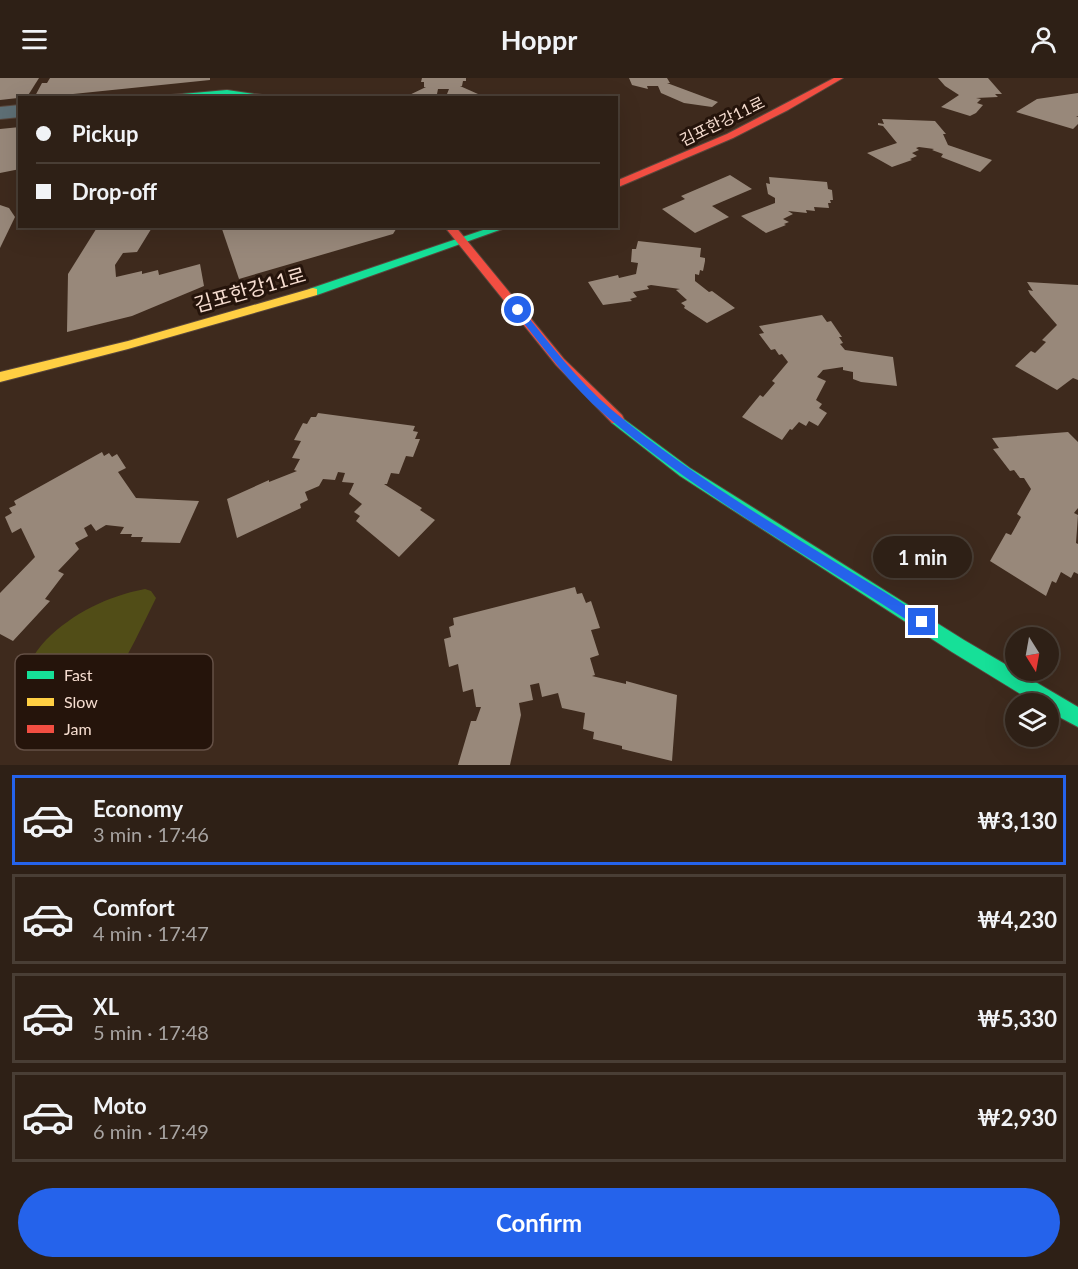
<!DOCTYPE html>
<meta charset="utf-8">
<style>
body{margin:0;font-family:Lato,"Noto Sans KR",sans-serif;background:#36281f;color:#f1f3f6;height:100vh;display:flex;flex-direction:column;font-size:22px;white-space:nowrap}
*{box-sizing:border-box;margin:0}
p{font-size:20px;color:#a7a3a1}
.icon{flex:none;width:33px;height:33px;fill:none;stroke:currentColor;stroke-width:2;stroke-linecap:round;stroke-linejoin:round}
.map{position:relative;height:687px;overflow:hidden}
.side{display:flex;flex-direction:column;background:#2e2016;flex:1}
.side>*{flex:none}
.banner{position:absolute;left:18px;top:18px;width:600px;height:132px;border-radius:0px;box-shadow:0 6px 24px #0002,0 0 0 2px #493e35;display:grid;align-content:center;height:132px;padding:0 18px;background:#2e2016}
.needle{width:39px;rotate:169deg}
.tools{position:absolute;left:1005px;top:549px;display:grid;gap:12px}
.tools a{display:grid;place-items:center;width:54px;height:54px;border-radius:50%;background:#2e2016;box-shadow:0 6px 24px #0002,0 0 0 2px #493e35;font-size:30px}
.end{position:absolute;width:27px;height:27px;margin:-14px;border:8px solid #2563eb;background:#fff;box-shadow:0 0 0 3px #fff}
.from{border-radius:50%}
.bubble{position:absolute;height:42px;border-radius:21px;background:#2e2016;box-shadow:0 6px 24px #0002,0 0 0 2px #493e35;font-size:20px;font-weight:700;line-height:42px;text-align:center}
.banner b{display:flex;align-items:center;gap:21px;height:57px;font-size:22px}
.banner b+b{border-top:2px solid #493e35}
.banner i{width:15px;height:15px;background:#f1f3f6}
ul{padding:10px 0 0;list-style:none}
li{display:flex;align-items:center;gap:18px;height:90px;margin:0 12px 9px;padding:0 6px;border:3px solid #493e35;border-radius:0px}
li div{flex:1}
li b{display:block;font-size:22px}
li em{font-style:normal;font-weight:700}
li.active{border-color:#2563eb}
li>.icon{width:54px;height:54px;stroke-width:1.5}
.cta{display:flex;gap:12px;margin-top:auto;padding:12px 18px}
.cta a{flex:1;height:69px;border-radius:36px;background:#2563eb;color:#fff;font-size:24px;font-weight:700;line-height:69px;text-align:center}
header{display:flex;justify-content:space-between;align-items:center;height:78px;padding:0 18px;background:#2e2016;font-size:27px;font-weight:700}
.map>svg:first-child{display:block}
.green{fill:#514d17}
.building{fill:#98887a}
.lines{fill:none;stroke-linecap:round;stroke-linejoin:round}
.street-casing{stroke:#59473c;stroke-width:2}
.fast-casing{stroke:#59473c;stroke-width:2}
.slow-casing{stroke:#59473c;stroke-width:2}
.jam-casing{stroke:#59473c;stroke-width:2}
.street{fill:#5e6f75;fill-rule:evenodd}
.fast{fill:#16e098;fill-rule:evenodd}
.slow{fill:#ffcf43;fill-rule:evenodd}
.jam{fill:#f24e42;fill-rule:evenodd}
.route{fill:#2563eb}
.labels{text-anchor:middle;stroke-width:6;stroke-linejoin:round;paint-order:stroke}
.far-street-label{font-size:16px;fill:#f6ddd0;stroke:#25140b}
.street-label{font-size:20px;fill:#f6ddd0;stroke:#25140b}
.key{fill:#25140b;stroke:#645046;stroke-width:1.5}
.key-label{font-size:16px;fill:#f6ddd0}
</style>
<header><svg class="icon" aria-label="menu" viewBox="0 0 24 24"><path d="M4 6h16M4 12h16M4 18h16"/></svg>Hoppr<svg class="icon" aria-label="person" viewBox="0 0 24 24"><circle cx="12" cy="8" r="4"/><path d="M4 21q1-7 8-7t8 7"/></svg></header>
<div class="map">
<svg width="1078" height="687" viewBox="0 0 1078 687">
<rect width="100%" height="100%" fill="#3e2a1d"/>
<path class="green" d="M145 511 151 513 156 520C142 549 128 577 112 605 107 614 102 624 96 632 89 641 74 645 64 649 37 657 16 637 20 610 23 593 34 575 46 562 73 535 108 518 145 511Z"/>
<g class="building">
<polygon points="0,0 39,0 27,19 0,22"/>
<polygon points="50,0 210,0 210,2 34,20 42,5 47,5"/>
<polygon points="422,0 466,0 466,3 463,3 462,8 460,8 487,20 453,20 447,16 449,11 438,11 437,16 434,17 436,18 433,20 403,20 426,9 424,9 424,4 421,4"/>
<polygon points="629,0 667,0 670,5 667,5 718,24 712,29 684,25 661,15 658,8 647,8 648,11 632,7"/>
<polygon points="938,0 988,0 1002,16 995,16 998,19 976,20 981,21 977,25 983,27 976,35 970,38 941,29 959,17 945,8"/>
<polygon points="1078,15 1078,38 1076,38 1078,39 1078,46 1073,51 1016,34 1037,21"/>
<polygon points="882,41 935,43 946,56 943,56 948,67 992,82 980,94 941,79 943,76 932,72 934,71 919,69 916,70 919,72 912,75 917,78 910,81 912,82 892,89 867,75 897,65 883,48 878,47 878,45 884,46"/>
<polygon points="20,49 20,91 0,95 0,51"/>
<polygon points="730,97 752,111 712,128 729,139 695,155 662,131 685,121 681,118"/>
<polygon points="769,99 827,104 828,111 832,112 833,122 830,122 831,125 828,125 829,130 814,129 815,133 806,132 807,135 788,133 793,136 783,141 789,144 784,146 786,147 766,155 741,138 775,125 775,120 768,116 766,105 770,106"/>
<polygon points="0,127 9,130 15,139 0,170"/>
<polygon points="98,148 153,148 137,174 123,175 115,187 116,199 142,193 142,196 158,192 159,197 200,186 204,208 132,238 67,254 68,196"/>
<polygon points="232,148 398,148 393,156 239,201 222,151"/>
<polygon points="638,163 701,170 700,179 705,180 705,183 703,193 700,192 699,197 695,196 695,203 709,214 712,213 735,230 707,245 684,230 685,228 681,225 687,222 676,212 680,211 651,207 647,208 649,211 633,214 637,219 630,221 632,223 603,227 588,204 618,197 619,200 636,196 638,185 631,184 632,171 636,171"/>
<polygon points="1027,204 1078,207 1078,302 1073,300 1057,312 1015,288 1031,273 1035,275 1046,264 1042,262 1057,247 1030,216 1028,212 1033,213"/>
<polygon points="822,237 827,244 831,243 842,259 839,259 843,265 840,266 845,272 893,279 897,308 861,304 853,301 853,294 843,292 843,289 823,292 817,299 826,303 816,322 822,326 819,330 827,335 818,348 809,343 806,348 799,344 792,352 790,351 782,362 742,339 760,317 763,319 775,305 772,303 788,284 782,276 779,277 775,271 771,272 759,256 764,255 759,248"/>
<polygon points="318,335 415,348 413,353 418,354 415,361 420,361 413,379 406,378 399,396 391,395 387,406 384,406 422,430 420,432 435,442 399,479 356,443 360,438 354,434 362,426 349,416 354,405 342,404 345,395 338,394 335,402 323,401 319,408 305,414 308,422 300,426 301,430 237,460 227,421 269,402 269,404 297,393 294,392 300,381 292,380 301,363 294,362 303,345 307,346 311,339 316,339"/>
<polygon points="1068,354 1078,364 1078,430 1074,435 1078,437 1076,465 1078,466 1078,496 1074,494 1071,500 1061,494 1056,505 1052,503 1046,518 990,483 1006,455 1011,457 1021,439 1017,436 1031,411 1024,400 1020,400 1014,392 1010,393 997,376 993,371 999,370 992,360"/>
<polygon points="102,374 104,378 109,375 112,379 117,376 126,390 118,394 136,420 199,423 180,465 141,464 143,459 131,459 132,456 120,456 124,449 106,447 96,453 91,446 84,450 88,458 75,465 79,471 58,493 64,496 45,521 50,523 13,563 0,556 0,515 35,479 21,450 12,455 5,439 12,435 9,430 16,427 14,423"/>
<polygon points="575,509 577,516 582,515 586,525 591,523 600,550 591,552 599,577 590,580 595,597 592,598 626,606 626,603 677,617 672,683 622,671 622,668 593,661 594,654 583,651 585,635 562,630 558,615 542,619 539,605 530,607 533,622 519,625 521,637 510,687 458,687 471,643 476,643 481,629 476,629 473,611 463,614 458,586 449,589 444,561 451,559 449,549 454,547 453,540"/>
</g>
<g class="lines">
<defs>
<polygon id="street" points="20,27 20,39 0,41 0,29"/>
<g id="fast">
<polygon points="227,12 283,20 227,16 137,20"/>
<polygon points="495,148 511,148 317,217 309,217 307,214 309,211"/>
<polygon points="617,336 690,390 964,562 1078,629 1078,649 1048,633 1048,626 1037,626 952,574 680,398 612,345 610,341 612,337"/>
</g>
<polygon id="slow" points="313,210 317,211 317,217 128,271 0,304 0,294 128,263"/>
<g id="jam">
<polygon points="834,0 843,0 788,32 733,60 616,110 616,103 727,56"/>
<polygon points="444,148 455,148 564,281 622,337 624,341 622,345 612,345 556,287"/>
</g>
</defs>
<use href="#street" class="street-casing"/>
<use href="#fast" class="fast-casing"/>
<use href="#slow" class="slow-casing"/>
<use href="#jam" class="jam-casing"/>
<use href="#street" class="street"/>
<use href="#fast" class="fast"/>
<use href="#slow" class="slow"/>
<use href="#jam" class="jam"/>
</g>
<path class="route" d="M515 230H521C549 265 578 303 612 332 708 412 820 473 926 540V549H918C813 481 700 418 605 337 571 308 543 269 515 234Z"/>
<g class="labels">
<g class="far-street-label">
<text transform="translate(722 43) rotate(-26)" y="6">김포한강11로</text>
</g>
<g class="street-label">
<text transform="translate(250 212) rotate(-16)" y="7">김포한강11로</text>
</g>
</g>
<rect x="15" y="576" width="198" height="96" rx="9" class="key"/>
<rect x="27" y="593" width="27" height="8" fill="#16e098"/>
<rect x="27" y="620" width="27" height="8" fill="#ffcf43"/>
<rect x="27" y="647" width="27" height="8" fill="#f24e42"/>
<g class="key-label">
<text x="64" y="603">Fast</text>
<text x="64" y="630">Slow</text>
<text x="64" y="657">Jam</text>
</g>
</svg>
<div class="tools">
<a><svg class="needle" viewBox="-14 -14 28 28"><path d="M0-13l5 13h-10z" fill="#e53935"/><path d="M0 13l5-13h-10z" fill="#a7a3a1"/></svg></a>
<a><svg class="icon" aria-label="layers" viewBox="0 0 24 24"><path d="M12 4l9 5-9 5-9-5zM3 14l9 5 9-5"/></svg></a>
</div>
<i class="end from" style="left:518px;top:232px"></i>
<i class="end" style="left:922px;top:544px"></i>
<div class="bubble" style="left:873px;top:458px;width:99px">1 min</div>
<div class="banner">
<b><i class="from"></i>Pickup</b>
<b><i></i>Drop-off</b>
</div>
</div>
<section class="side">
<ul>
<li class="active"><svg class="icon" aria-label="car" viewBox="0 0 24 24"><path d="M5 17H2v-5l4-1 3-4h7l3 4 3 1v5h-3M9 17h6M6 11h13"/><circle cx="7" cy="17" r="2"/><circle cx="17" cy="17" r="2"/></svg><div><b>Economy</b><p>3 min · 17:46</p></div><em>₩3,130</em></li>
<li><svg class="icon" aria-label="car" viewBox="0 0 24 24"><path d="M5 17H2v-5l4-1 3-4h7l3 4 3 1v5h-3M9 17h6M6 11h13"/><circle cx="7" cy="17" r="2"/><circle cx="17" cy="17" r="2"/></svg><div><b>Comfort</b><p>4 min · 17:47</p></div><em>₩4,230</em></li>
<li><svg class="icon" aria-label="car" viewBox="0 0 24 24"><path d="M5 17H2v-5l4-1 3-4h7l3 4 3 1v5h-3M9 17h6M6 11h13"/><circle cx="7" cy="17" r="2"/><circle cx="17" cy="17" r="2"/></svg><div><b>XL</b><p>5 min · 17:48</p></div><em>₩5,330</em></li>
<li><svg class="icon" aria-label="car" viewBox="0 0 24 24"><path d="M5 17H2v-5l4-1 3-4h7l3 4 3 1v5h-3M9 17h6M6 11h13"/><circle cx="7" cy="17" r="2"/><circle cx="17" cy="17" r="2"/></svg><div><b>Moto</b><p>6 min · 17:49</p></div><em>₩2,930</em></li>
</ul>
<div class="cta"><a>Confirm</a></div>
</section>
